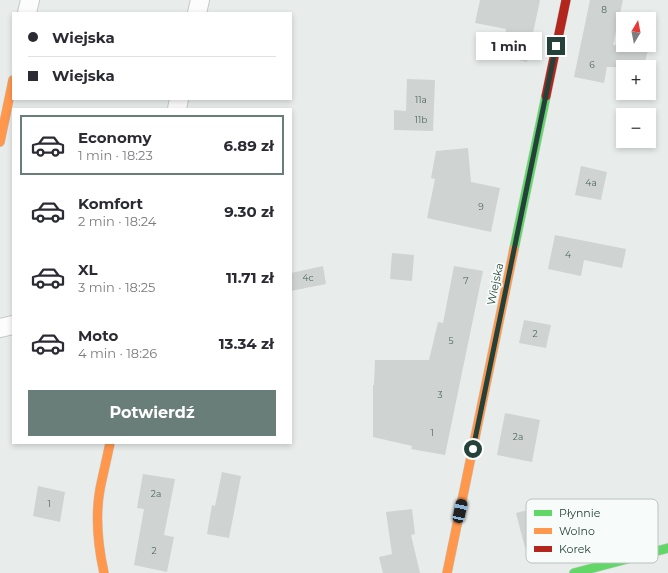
<!DOCTYPE html>
<html lang="pl">
<meta charset="utf-8">
<style>
body{margin:0;font-family:Montserrat,sans-serif;background:#f7f7f7;color:#2b2b33;height:100vh;display:flex;flex-direction:column;font-size:15px;white-space:nowrap}
*{box-sizing:border-box;margin:0}
p{font-size:13px;color:#7c7c81}
.icon{flex:none;width:22px;height:22px;fill:none;stroke:currentColor;stroke-width:2;stroke-linecap:round;stroke-linejoin:round}
.map{position:relative;flex:1;overflow:hidden}
.drawer{position:absolute;left:12px;top:108px;width:280px;height:336px;display:flex;flex-direction:column;background:#fff;border-radius:0px;box-shadow:0 2px 6px #0003}
.drawer>*{flex:none}
.top-card{position:absolute;left:12px;top:12px;width:280px;height:88px;border-radius:0px;box-shadow:0 2px 6px #0003;display:grid;align-content:center;height:88px;padding:0 16px;background:#fff}
.needle{width:26px;rotate:10deg}
.buttons{position:absolute;left:616px;top:12px;display:grid;gap:8px}
.buttons a{display:grid;place-items:center;width:40px;height:40px;border-radius:0px;background:#fff;box-shadow:0 2px 6px #0003;font-size:20px}
.end{position:absolute;width:18px;height:18px;margin:-9px;border:5px solid #24423a;background:#fff;box-shadow:0 0 0 2px #fff}
.from{border-radius:50%}
.bubble{position:absolute;height:28px;border-radius:0px;background:#fff;box-shadow:0 2px 6px #0003;font-size:13px;font-weight:700;line-height:28px;text-align:center}
.car{position:absolute;width:12px;height:24px;margin:-12px -6px;border-radius:5px;box-shadow:0 0 3px 1px #0007;background:linear-gradient(#222 24%,#8ab4d8 0 40%,#222 0 76%,#8ab4d8 0 86%,#222 0)}
.top-card b{display:flex;align-items:center;gap:14px;height:38px;font-size:15px}
.top-card b+b{border-top:1px solid #e1e1e2}
.top-card i{width:10px;height:10px;background:#2b2b33}
ul{padding:7px 0 0;list-style:none}
li{display:flex;align-items:center;gap:12px;height:60px;margin:0 8px 6px;padding:0 8px;border:2px solid transparent;border-radius:0px}
li div{flex:1}
li b{display:block;font-size:15px}
li em{font-style:normal;font-weight:700}
li.active{border-color:#697e78}
li>.icon{width:36px;height:36px;stroke-width:1.5}
.cta{display:flex;gap:8px;margin-top:auto;padding:8px 16px}
.cta a{flex:1;height:46px;border-radius:0px;background:#697e78;color:#fff;font-size:16px;font-weight:700;line-height:46px;text-align:center}
.map>svg:first-child{display:block}
.building{fill:#cfd4d2}
.lines{fill:none;stroke-linecap:round;stroke-linejoin:round}
.street-casing{stroke:#c5cac8;stroke-width:20}
.fast-casing{stroke:#c3cbc8;stroke-width:10}
.slow-casing{stroke:#c3cbc8;stroke-width:10}
.jam-casing{stroke:#c3cbc8;stroke-width:10}
.street{stroke:#fcfcfc;stroke-width:18}
.fast{stroke:#63d668;stroke-width:9}
.slow{stroke:#ff974d;stroke-width:9}
.jam{stroke:#b3261e;stroke-width:9}
.route{stroke:#24423a;stroke-width:5}
.labels{text-anchor:middle;stroke-width:3.5;stroke-linejoin:round;paint-order:stroke}
.number-label{font-size:9px;fill:#506761}
.street-label{font-size:11px;fill:#24423a;stroke:#f7fbf9}
.key{fill:#f7fbf9;stroke:#b8c4c0;stroke-width:1}
.key-label{font-size:11px;fill:#24423a}
</style>
<div class="map">
<svg width="668" height="573" viewBox="0 0 668 573">
<rect width="100%" height="100%" fill="#e8edeb"/>
<g class="building">
<polygon points="480,0 540,0 527,62 501,56 506,29 475,23"/>
<polygon points="590,0 623,0 613,45 649,45 644,67 607,67 604,83 574,77"/>
<polygon points="407,79 435,80 433,131 394,130 394,110 406,111"/>
<polygon points="468,148 471,182 500,188 491,232 427,218 435,179 431,178 436,151"/>
<polygon points="581,166 607,172 601,200 575,195"/>
<polygon points="555,235 626,249 622,268 584,260 581,276 548,269"/>
<polygon points="392,253 414,255 412,281 390,279"/>
<polygon points="323,266 326,284 291,291 291,273"/>
<polygon points="454,266 483,271 445,455 411,449 412,446 373,437 373,385 374,385 375,360 429,360 438,322 443,323"/>
<polygon points="524,320 551,325 546,348 519,343"/>
<polygon points="505,413 540,420 532,462 497,455"/>
<polygon points="222,472 241,476 229,538 207,534 212,505 215,506"/>
<polygon points="143,474 175,479 164,535 174,537 167,572 134,565 144,509 137,508"/>
<polygon points="38,486 65,492 60,522 33,516"/>
<polygon points="569,499 578,534 525,548 516,513"/>
<polygon points="412,509 415,534 411,535 420,573 383,573 379,557 392,554 386,512"/>
</g>
<g class="lines">
<defs>
<g id="street">
<polyline points="27,13 30,0"/>
<polyline points="197,13 200,0"/>
<polyline points="177,109 179,99"/>
<polyline points="0,328 13,325"/>
</g>
<g id="fast">
<polyline points="514,249 546,96"/>
<polyline points="574,573 668,548"/>
</g>
<g id="slow">
<polyline points="0,142 13,80"/>
<path d="M104 573C98 546 95 517 100 489 103 474 107 458 110 443"/>
<polyline points="447,573 514,249"/>
</g>
<polyline id="jam" points="546,96 566,0"/>
</defs>
<use href="#street" class="street-casing"/>
<use href="#fast" class="fast-casing"/>
<use href="#slow" class="slow-casing"/>
<use href="#jam" class="jam-casing"/>
<use href="#street" class="street"/>
<use href="#fast" class="fast"/>
<use href="#slow" class="slow"/>
<use href="#jam" class="jam"/>
</g>
<g class="lines">
<polyline class="route" points="473,449 556,46"/>
</g>
<g class="labels">
<g class="number-label">
<text x="604" y="13">8</text>
<text x="592" y="68">6</text>
<text x="421" y="103">11a</text>
<text x="421" y="123">11b</text>
<text x="591" y="186">4a</text>
<text x="481" y="210">9</text>
<text x="568" y="258">4</text>
<text x="308" y="281">4c</text>
<text x="466" y="284">7</text>
<text x="535" y="337">2</text>
<text x="451" y="344">5</text>
<text x="440" y="398">3</text>
<text x="432" y="436">1</text>
<text x="518" y="440">2a</text>
<text x="156" y="497">2a</text>
<text x="49" y="507">1</text>
<text x="154" y="554">2</text>
</g>
<g class="street-label">
<text transform="translate(495 284) rotate(-78)" y="4">Wiejska</text>
</g>
</g>
<rect x="526" y="499" width="132" height="64" rx="6" class="key"/>
<rect x="534" y="510" width="18" height="6" fill="#63d668"/>
<rect x="534" y="528" width="18" height="6" fill="#ff974d"/>
<rect x="534" y="546" width="18" height="6" fill="#b3261e"/>
<g class="key-label">
<text x="559" y="517">Płynnie</text>
<text x="559" y="535">Wolno</text>
<text x="559" y="553">Korek</text>
</g>
</svg>
<div class="buttons">
<a><svg class="needle" viewBox="-14 -14 28 28"><path d="M0-13l5 13h-10z" fill="#e53935"/><path d="M0 13l5-13h-10z" fill="#7c7c81"/></svg></a>
<a>+</a>
<a>−</a>
</div>
<i class="end from" style="left:473px;top:449px"></i>
<i class="end" style="left:556px;top:46px"></i>
<div class="bubble" style="left:476px;top:32px;width:66px">1 min</div>
<i class="car" style="left:460px;top:511px;rotate:12deg"></i>
<div class="top-card">
<b><i class="from"></i>Wiejska</b>
<b><i></i>Wiejska</b>
</div>
<section class="drawer">
<ul>
<li class="active"><svg class="icon" aria-label="car" viewBox="0 0 24 24"><path d="M5 17H2v-5l4-1 3-4h7l3 4 3 1v5h-3M9 17h6M6 11h13"/><circle cx="7" cy="17" r="2"/><circle cx="17" cy="17" r="2"/></svg><div><b>Economy</b><p>1 min · 18:23</p></div><em>6.89 zł</em></li>
<li><svg class="icon" aria-label="car" viewBox="0 0 24 24"><path d="M5 17H2v-5l4-1 3-4h7l3 4 3 1v5h-3M9 17h6M6 11h13"/><circle cx="7" cy="17" r="2"/><circle cx="17" cy="17" r="2"/></svg><div><b>Komfort</b><p>2 min · 18:24</p></div><em>9.30 zł</em></li>
<li><svg class="icon" aria-label="car" viewBox="0 0 24 24"><path d="M5 17H2v-5l4-1 3-4h7l3 4 3 1v5h-3M9 17h6M6 11h13"/><circle cx="7" cy="17" r="2"/><circle cx="17" cy="17" r="2"/></svg><div><b>XL</b><p>3 min · 18:25</p></div><em>11.71 zł</em></li>
<li><svg class="icon" aria-label="car" viewBox="0 0 24 24"><path d="M5 17H2v-5l4-1 3-4h7l3 4 3 1v5h-3M9 17h6M6 11h13"/><circle cx="7" cy="17" r="2"/><circle cx="17" cy="17" r="2"/></svg><div><b>Moto</b><p>4 min · 18:26</p></div><em>13.34 zł</em></li>
</ul>
<div class="cta"><a>Potwierdź</a></div>
</section>
</div>
